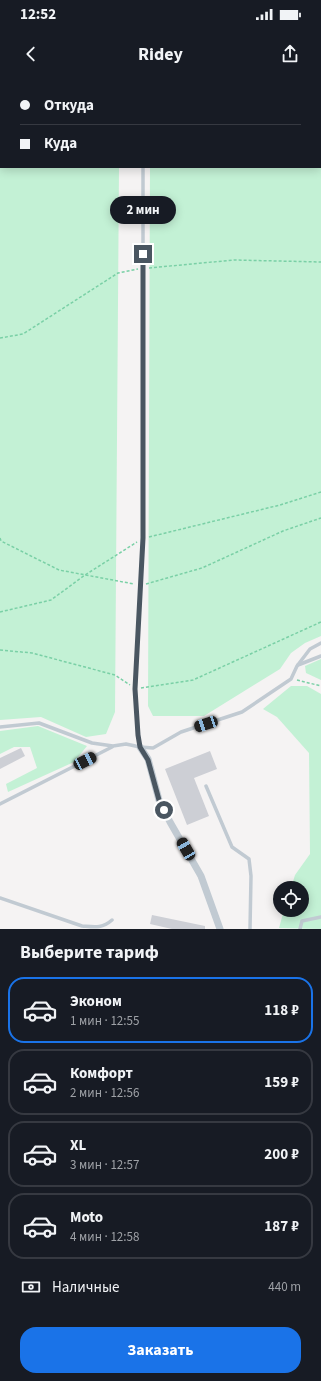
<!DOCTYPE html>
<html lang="ru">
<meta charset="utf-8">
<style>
body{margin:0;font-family:"Source Sans 3",sans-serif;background:#242831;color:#f1f3f6;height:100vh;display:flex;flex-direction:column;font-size:15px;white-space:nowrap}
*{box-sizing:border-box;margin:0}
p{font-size:13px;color:#9ea1a6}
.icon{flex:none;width:22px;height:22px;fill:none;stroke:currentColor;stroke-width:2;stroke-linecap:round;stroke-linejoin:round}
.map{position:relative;height:849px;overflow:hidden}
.sheet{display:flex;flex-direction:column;background:#171b24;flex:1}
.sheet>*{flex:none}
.guide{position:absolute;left:0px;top:0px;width:321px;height:88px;box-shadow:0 2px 10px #0003;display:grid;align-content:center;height:88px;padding:0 20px;background:#171b24}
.controls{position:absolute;left:273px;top:801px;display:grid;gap:8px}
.controls a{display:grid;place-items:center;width:36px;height:36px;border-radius:50%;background:#171b24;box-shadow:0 2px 10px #0003;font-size:20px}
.end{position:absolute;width:18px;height:18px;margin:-9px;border:5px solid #4a5661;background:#fff;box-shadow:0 0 0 2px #fff}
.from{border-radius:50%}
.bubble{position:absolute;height:28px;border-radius:14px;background:#171b24;box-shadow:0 2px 10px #0003;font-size:13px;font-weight:700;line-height:28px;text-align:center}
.car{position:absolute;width:12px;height:24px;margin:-12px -6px;border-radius:5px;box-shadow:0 0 3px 1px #0007;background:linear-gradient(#222 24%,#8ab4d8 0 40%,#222 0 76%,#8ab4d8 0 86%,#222 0)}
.guide b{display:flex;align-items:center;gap:14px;height:38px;font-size:15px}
.guide b+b{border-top:1px solid #363941}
.guide i{width:10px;height:10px;background:#f1f3f6}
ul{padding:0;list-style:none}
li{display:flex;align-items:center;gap:12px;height:66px;margin:0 8px 6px;padding:0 12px;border:2px solid #363941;border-radius:16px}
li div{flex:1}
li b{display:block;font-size:15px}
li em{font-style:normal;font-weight:700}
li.selected{border-color:#1a73e8}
li>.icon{width:36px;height:36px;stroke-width:1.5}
h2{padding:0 20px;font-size:18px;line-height:48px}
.pay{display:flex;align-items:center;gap:10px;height:44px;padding:0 20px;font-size:15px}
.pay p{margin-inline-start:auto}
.primary-button{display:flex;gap:8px;margin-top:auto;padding:8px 20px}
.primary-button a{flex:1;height:46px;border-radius:16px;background:#1a73e8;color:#fff;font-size:16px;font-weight:700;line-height:46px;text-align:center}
.status{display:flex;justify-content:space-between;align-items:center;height:28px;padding:0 20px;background:#171b24;direction:ltr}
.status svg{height:11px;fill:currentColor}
header{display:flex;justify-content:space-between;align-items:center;height:52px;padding:0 20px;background:#171b24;font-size:18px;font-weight:700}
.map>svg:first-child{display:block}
.green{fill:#c3f1d5}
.building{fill:#cdcfd5}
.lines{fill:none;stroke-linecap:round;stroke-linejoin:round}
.path{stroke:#7ad0a6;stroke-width:1.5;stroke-dasharray:3 2;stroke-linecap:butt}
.lane{stroke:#c1cad2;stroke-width:3.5}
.street{stroke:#c1cad2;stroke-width:7}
.route{stroke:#4a5661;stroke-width:5}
</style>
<div class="status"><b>12:52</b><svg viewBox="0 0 49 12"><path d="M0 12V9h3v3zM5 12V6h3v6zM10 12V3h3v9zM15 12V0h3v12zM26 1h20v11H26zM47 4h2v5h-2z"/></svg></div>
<header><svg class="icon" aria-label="back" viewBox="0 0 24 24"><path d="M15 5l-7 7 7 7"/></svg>Ridey<svg class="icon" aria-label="share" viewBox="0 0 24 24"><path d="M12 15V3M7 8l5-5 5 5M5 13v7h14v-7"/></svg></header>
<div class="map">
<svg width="321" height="849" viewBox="0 0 321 849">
<rect width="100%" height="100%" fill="#f5f3f3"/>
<g class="green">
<polygon points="0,0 30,1 1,1 1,87 119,87 115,632 106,654 86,657 41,637 0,640"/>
<polygon points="151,0 240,1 151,1"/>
<polygon points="320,5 321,5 321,556 305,563 291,573 280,589 204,636 153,636 148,626 150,87 320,87"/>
<polygon points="321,579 321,600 306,593 305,586"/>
<polygon points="291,606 307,606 321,614 321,849 279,848 284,830 302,830 302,808 291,808 295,795 310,774 309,673 277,637 263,629"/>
<polygon points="38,646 87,666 74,682 8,712 6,704 37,688 30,667 14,667 0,674 0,651"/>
</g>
<g class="building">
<polygon points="21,668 25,676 0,689 0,678"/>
<polygon points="210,671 217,689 194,698 209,736 187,745 165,689"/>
<polygon points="152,835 205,846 205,849 172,849 150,844"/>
</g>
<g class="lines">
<g class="path">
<polyline points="112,0 131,1"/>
<polyline points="48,1 50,0"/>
<polyline points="0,20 1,20"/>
<polyline points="149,188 234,180 321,182"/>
<polyline points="0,258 23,254 118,193 138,189"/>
<polyline points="149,457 280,425 321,412"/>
<polyline points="0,458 1,461 59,490 134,504"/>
<polyline points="146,504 202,488 283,451 321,438"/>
<polyline points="0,532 51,520 85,495 137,462"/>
<polyline points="0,570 32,573 115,595 130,605"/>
<polyline points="297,600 321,606"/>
<polyline points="141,608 193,600 321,542"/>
</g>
<g class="lane">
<polyline points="146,1 146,0"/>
<polyline points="298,585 321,576"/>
<polyline points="0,647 39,643 92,663 113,666 126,664 140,667 153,668 181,652 242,632 291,599 297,586 310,569 321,563"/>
<polyline points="140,667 138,655 135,609 143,458 143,87"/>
<polyline points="206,706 232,767 249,779 251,796 250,849"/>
<polyline points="0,724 112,667"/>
<path d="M0 818 82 846C94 847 102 849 112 840"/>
<polyline points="300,849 302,841 321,837"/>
</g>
<polyline class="street" points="140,667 148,679 159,720 170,742 201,796 220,849"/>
</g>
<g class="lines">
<polyline class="route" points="143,174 143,458 135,609 138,655 140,667 148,680 159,720 164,730"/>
</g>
</svg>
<div class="controls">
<a><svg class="icon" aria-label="locate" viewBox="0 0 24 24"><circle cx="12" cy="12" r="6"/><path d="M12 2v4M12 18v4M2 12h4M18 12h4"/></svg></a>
</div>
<i class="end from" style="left:164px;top:730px"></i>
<i class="end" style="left:143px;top:174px"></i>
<div class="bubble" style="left:110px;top:116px;width:66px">2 мин</div>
<i class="car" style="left:206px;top:644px;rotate:252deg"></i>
<i class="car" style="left:85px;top:681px;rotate:63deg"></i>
<i class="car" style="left:186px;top:769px;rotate:330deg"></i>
<div class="guide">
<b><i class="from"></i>Откуда</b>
<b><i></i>Куда</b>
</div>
</div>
<section class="sheet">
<h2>Выберите тариф</h2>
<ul>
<li class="selected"><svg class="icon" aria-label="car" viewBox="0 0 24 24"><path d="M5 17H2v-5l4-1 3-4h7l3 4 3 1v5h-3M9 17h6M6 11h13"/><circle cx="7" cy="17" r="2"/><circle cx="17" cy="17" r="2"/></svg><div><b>Эконом</b><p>1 мин · 12:55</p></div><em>118 ₽</em></li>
<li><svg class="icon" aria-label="car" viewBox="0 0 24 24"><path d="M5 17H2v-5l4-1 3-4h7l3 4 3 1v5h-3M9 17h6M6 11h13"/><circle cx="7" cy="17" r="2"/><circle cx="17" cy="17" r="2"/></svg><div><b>Комфорт</b><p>2 мин · 12:56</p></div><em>159 ₽</em></li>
<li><svg class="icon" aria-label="car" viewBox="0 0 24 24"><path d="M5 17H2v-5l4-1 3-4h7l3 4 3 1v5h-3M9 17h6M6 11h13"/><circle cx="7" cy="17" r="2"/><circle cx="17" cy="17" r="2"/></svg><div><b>XL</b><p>3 мин · 12:57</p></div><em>200 ₽</em></li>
<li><svg class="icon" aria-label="car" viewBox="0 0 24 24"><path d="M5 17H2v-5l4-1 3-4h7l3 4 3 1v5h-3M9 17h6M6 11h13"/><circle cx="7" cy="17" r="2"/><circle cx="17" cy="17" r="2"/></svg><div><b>Moto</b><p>4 мин · 12:58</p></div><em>187 ₽</em></li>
</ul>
<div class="pay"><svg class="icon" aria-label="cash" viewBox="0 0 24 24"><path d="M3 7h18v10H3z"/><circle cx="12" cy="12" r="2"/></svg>Наличные<p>440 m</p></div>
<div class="primary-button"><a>Заказать</a></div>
</section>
